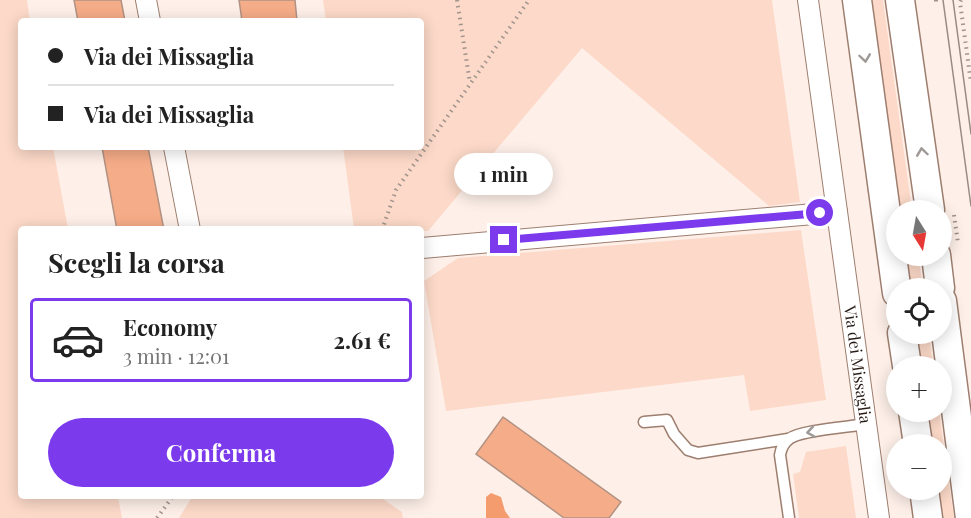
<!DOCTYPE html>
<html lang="it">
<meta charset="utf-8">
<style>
body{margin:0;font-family:"Playfair Display",serif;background:#f6f6f6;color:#222;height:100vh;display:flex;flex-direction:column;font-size:22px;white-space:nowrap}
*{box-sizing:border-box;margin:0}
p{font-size:20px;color:#767676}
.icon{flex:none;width:33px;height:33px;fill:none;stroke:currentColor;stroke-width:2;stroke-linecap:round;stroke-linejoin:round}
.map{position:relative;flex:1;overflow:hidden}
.drawer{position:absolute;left:18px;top:226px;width:406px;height:273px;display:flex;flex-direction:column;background:#fff;border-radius:6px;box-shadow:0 3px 15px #0003}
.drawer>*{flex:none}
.top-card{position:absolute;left:18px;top:18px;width:406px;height:132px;border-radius:6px;box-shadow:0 3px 15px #0003;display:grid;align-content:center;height:132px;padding:0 30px;background:#fff}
.needle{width:39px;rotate:169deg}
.fabs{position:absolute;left:886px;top:200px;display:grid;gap:12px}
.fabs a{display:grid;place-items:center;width:66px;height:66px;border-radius:50%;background:#fff;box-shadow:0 3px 15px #0003;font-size:30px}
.end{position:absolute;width:27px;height:27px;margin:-14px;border:8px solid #7c3aed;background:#fff;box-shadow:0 0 0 3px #fff}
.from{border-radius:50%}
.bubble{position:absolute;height:42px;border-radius:21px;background:#fff;box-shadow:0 3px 15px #0003;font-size:20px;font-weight:700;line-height:42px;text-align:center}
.top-card b{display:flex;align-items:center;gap:21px;height:57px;font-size:22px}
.top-card b+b{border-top:2px solid #e0e0e0}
.top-card i{width:15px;height:15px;background:#222}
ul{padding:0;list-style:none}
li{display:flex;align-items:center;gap:18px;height:84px;margin:0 12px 9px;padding:0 18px;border:3px solid transparent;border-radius:6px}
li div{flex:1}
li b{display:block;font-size:22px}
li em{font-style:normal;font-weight:700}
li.on{border-color:#7c3aed}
li>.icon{width:54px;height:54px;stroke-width:1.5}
h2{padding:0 30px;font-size:27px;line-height:72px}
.button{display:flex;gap:12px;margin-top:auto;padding:12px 30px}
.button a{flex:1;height:69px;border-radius:36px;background:#7c3aed;color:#fff;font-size:24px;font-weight:700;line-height:69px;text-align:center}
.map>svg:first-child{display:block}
.green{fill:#fcd9c8}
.water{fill:#f59c6e}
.building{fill:#f5ac88;stroke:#b29282;stroke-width:1.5}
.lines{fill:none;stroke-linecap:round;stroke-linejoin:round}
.lane-casing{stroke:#9d7e6f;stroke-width:13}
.street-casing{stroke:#9d7e6f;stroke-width:22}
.secondary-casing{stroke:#9d7e6f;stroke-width:31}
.path{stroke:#a1948d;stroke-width:4;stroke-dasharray:1.5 4.5;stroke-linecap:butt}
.lane{stroke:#fff;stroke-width:10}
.street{stroke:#fff;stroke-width:20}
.secondary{stroke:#fff;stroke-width:28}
.tram{stroke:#988b84;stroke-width:1.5}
.oneway{stroke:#9e9996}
.route{stroke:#7c3aed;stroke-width:8}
.labels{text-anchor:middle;stroke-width:4.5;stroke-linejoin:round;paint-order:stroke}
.street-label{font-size:16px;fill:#281c16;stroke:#fef0e9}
</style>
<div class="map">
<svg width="971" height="518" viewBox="0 0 971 518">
<rect width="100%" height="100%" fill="#fef0e9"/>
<g class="green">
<polygon points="0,0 27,0 30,21 21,21 21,147 53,147 68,229 21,230 21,496 118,497 122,518 0,518"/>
<polygon points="323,0 772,0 800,202 769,206 582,48 428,231 422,231 422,230 354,229 343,147 422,147 422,21 326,21"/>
<polygon points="869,0 883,0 912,210 898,210"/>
<polygon points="801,230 826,400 750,411 744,375 446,411 424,281 458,258"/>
<polygon points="904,255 918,255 923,288 908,288"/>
<polygon points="914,333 929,333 933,366 919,366"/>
<polygon points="925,411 939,411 954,518 939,518 936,489 942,489 942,444 929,444"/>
<polygon points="846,446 856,518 799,518 793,474 800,472 806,452"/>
<polygon points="192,497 380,497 402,512 403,518 179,518"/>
</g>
<polygon class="water" points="491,493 501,497 505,511 510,518 486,518 486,497"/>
<g class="building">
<polygon points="74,0 121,0 125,21 78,21"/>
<polygon points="239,0 295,0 297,21 242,21"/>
<polygon points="102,147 148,147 164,230 117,230"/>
<polygon points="503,417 621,502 609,518 564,518 476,454"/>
</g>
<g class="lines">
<defs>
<g id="lane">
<polyline points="644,422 667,420 674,434 688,450 698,453 788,439"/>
<path d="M789 518 780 455C781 449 783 443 789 439 800 430 850 427 866 424"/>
</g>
<g id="street">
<polyline points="146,0 150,21"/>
<path id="s1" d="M808 0 879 518"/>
<polyline points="174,147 190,230"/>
<polyline points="422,248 837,212"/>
</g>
<g id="secondary">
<polyline points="857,0 897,293"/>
<polyline points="900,0 930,210"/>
<polyline points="936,255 940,288"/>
<polyline points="942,301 970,518"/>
<polyline points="902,333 907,366"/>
<polyline points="913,411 918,444"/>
<polyline points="924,489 928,518"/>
</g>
</defs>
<use href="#lane" class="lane-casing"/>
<use href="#street" class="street-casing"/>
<use href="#secondary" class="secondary-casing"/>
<g class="path">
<polyline points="457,0 470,83"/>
<polyline points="936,0 936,5"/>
<polyline points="961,0 960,2 971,83"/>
<polyline points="954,215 958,243"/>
<polyline points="382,230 396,190 529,0"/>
<polyline points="157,518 173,496"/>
</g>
<use href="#lane" class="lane"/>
<use href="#street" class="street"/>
<use href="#secondary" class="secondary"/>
<g class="tram">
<polyline points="943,0 971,206"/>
<polyline points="953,0 971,134"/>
</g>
</g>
<defs><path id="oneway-chevron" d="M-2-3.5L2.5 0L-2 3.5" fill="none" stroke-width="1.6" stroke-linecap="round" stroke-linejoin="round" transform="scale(1.5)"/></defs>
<g class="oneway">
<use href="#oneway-chevron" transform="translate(865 58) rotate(82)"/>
<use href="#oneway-chevron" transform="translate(922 152) rotate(-98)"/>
<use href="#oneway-chevron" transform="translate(811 432) rotate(171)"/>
</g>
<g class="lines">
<polyline class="route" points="504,240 820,213"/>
</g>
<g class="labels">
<g class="street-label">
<text dy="6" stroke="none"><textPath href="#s1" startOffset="368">Via dei Missaglia</textPath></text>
</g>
</g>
</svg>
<div class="fabs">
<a><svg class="needle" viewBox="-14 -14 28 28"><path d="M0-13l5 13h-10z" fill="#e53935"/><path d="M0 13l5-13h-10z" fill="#767676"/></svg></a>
<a><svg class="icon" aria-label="locate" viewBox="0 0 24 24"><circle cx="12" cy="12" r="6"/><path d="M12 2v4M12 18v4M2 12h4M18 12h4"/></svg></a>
<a>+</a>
<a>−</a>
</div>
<i class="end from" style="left:820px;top:213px"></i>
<i class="end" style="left:504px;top:240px"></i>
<div class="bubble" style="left:454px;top:153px;width:99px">1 min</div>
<div class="top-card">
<b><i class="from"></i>Via dei Missaglia</b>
<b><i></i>Via dei Missaglia</b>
</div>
<section class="drawer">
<h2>Scegli la corsa</h2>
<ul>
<li class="on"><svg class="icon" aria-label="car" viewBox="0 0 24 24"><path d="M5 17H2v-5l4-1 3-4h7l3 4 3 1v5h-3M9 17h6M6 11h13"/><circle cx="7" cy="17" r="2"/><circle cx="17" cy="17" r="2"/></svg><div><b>Economy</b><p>3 min · 12:01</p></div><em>2.61 €</em></li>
</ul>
<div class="button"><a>Conferma</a></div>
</section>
</div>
